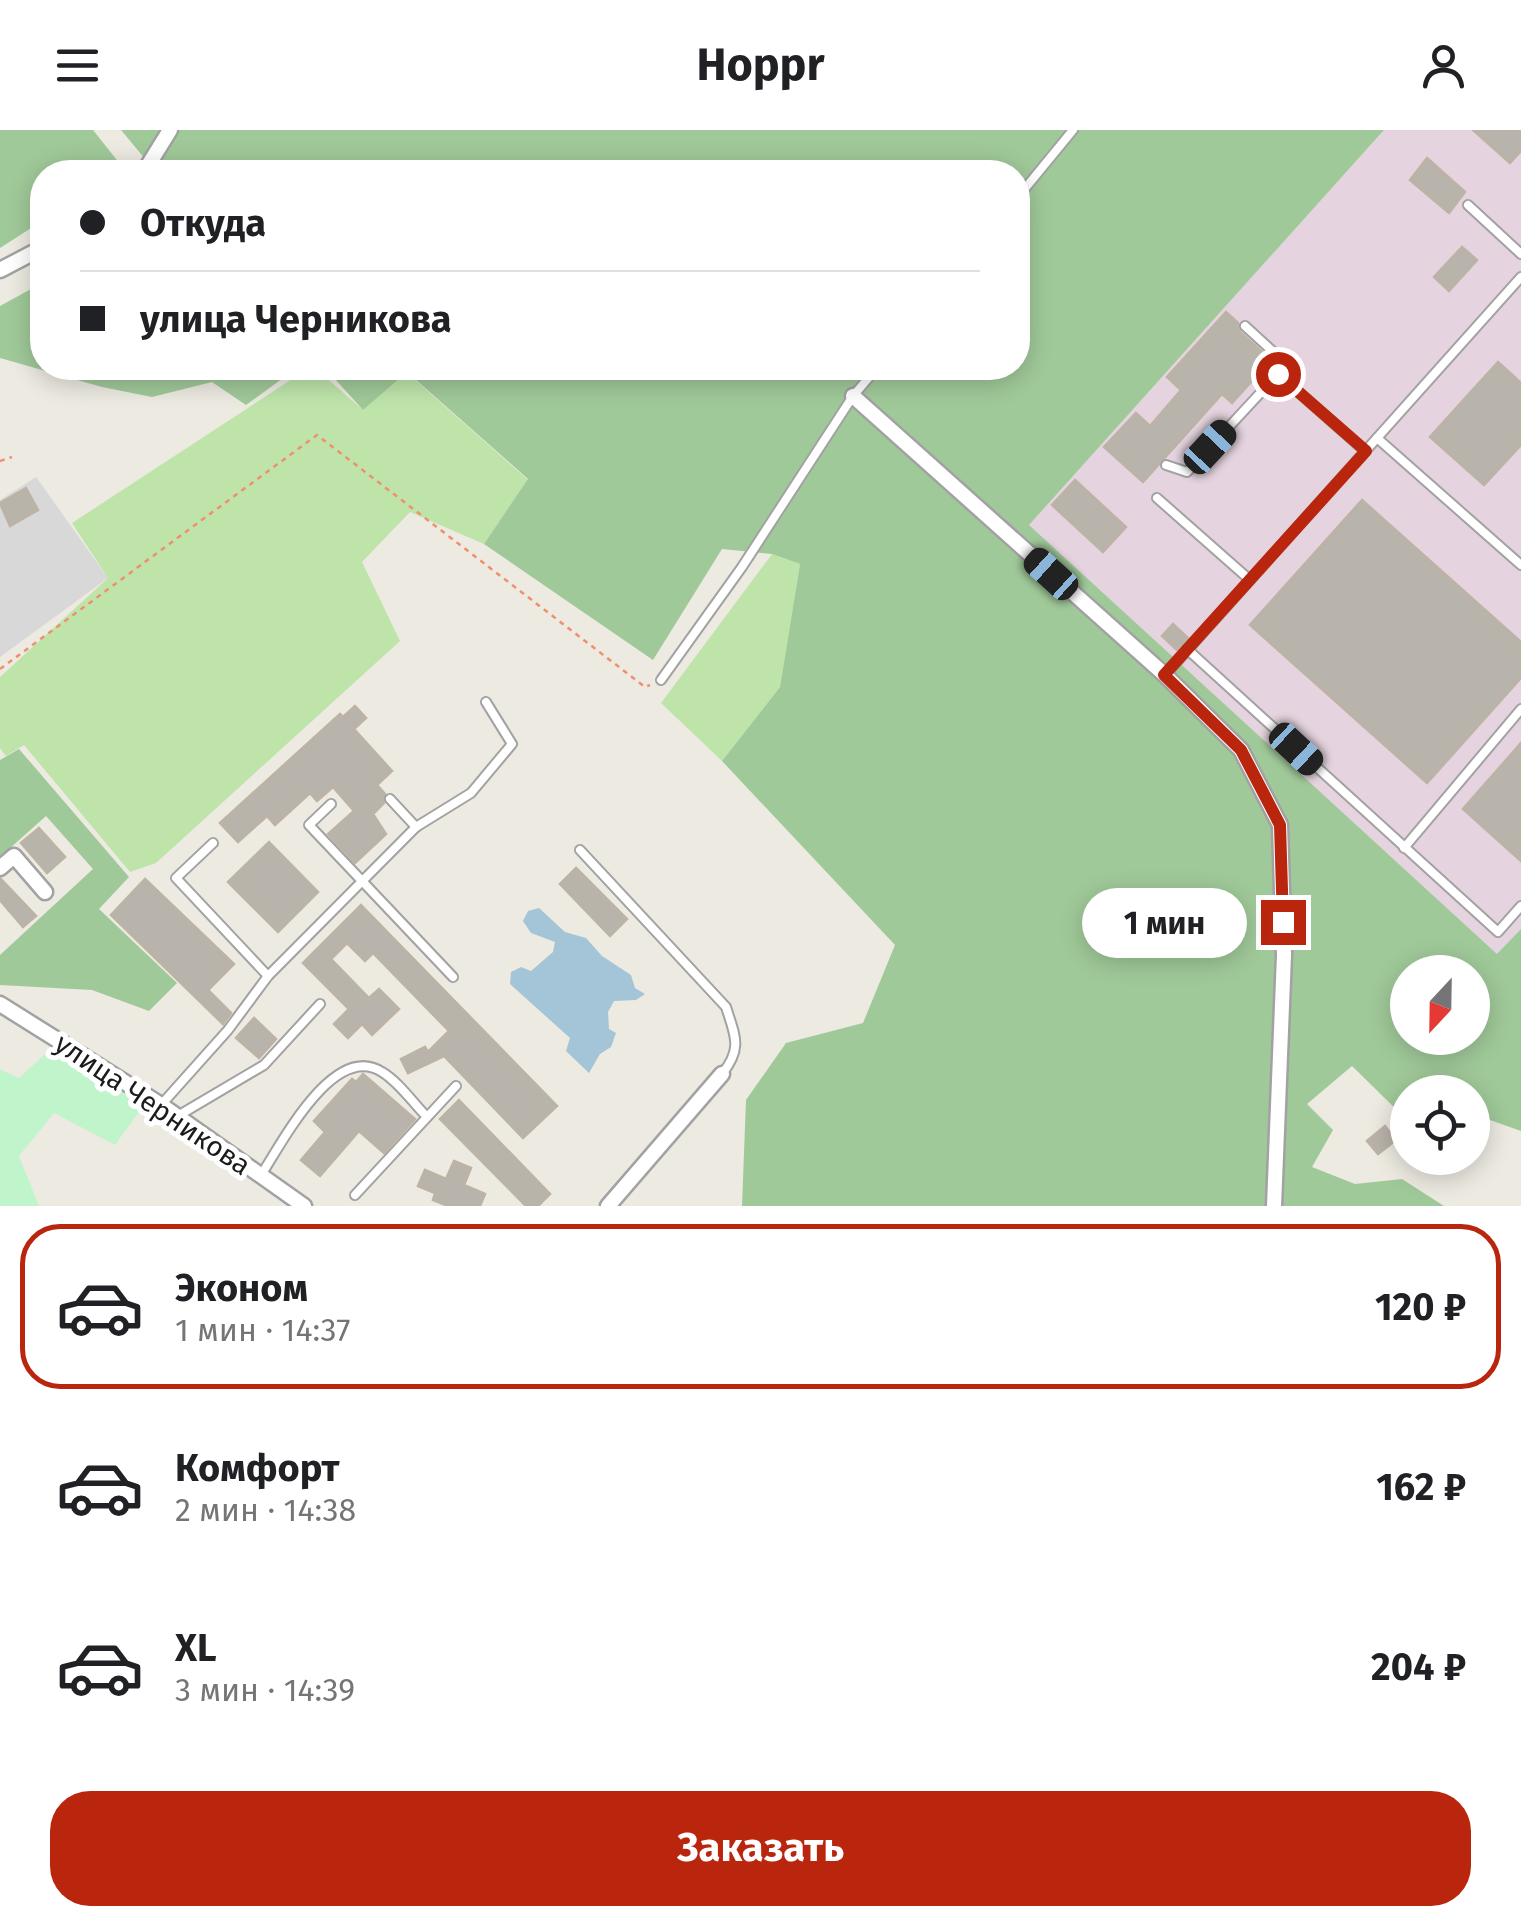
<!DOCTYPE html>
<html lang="ru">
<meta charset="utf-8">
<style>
body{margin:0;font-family:"Fira Sans",sans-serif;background:#f2f2f2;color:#202124;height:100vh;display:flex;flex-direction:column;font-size:38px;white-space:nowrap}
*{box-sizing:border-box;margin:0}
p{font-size:32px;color:#757577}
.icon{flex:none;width:55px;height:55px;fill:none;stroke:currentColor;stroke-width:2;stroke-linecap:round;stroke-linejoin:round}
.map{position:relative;height:1076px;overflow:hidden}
.panel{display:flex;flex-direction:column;background:#fff;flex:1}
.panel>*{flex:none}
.banner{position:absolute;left:30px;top:30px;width:1000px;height:220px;border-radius:40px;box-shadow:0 5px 25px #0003;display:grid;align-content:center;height:220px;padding:0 50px;background:#fff}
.needle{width:65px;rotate:202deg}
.buttons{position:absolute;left:1390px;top:825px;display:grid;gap:20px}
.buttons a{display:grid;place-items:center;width:100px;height:100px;border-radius:50%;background:#fff;box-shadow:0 5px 25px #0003;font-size:50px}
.end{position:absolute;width:45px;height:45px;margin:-22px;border:12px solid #ba260d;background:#fff;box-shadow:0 0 0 5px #fff}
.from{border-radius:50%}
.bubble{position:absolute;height:70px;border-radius:35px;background:#fff;box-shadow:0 5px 25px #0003;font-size:32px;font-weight:700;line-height:70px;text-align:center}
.car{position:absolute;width:30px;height:60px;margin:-30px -15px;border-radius:12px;box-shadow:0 0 8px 2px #0007;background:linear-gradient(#222 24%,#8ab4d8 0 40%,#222 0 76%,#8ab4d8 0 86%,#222 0)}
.banner b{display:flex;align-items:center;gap:35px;height:95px;font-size:38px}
.banner b+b{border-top:2px solid #e0e0e0}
.banner i{width:25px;height:25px;background:#202124}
ul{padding:18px 0 0;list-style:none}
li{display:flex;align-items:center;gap:30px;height:165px;margin:0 20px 15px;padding:0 30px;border:5px solid transparent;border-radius:40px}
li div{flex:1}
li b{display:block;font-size:38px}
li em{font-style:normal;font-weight:700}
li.active{border-color:#ba260d}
li>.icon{width:90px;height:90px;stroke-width:1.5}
.action{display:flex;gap:20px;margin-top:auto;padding:20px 50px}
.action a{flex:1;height:115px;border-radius:40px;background:#ba260d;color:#fff;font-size:40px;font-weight:700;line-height:115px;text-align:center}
header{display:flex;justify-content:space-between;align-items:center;height:130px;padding:0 50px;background:#fff;font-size:45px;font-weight:700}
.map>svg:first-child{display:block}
.residential{fill:#d9d8d8}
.industrial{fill:#e5d4df}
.grass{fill:#bee4aa}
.forest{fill:#a0c999;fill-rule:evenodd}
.park{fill:#c0f5cc}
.water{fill:#a4c5d8}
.building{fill:#b8b3ab;stroke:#bdb3a5;stroke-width:2.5}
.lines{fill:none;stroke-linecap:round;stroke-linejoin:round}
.service-casing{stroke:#a2a2a2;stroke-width:12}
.minor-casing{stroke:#a2a2a2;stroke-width:19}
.path{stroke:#f08f6f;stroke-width:2.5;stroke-dasharray:5 5;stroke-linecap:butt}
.service{stroke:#fff;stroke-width:8}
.minor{stroke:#fff;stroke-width:14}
.route{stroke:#ba260d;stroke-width:12}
.labels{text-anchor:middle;stroke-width:10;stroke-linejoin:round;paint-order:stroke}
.street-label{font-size:28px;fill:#1b1b1b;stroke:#fff}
</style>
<header><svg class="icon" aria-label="menu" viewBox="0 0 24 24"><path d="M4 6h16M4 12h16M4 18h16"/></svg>Hoppr<svg class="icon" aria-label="person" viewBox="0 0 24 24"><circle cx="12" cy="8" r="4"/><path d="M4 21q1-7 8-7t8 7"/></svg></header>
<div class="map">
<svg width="1521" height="1076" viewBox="0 0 1521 1076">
<rect width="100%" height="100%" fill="#eceae1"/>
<polygon class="residential" points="36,347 108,448 0,527 0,370"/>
<polygon class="industrial" points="1384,0 1521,0 1521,799 1498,825 1028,395"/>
<g class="grass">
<polygon points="309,238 315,238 363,280 406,242 528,350 484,414 410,382 362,432 400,511 156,733 130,742 24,615 6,626 0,618 0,547 108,448 72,393"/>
<polygon points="772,424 800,434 780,557 722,631 661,573"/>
</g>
<g class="forest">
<polygon points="0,0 93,0 124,39 119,42 42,42 42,91 0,118"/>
<path d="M121 0H1384L1029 395 1497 824 1521 799V1001L1473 984 1472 962H1408L1407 987H1404L1352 936 1307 974 1333 1000 1312 1037 1355 1054 1402 1049 1444 1076H742L746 970 786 913 863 893 895 815 722 631 780 557 800 434 772 424 722 419 653 530 484 414 528 349 407 242 363 280 325 238H1018V42H156ZM1408 842H1472V908H1408Z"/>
<polygon points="42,153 42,238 290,238 290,243 246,275 212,252 152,267 102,257 0,228 0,176"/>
<polygon points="19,619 129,747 99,779 177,853 149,881 92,860 0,855 0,825 93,739 46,686 0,727 0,630"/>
</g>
<polygon class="park" points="55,915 146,972 115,1015 54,983 19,1026 39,1076 0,1076 0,939 19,948"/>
<polygon class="water" points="539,778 565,802 586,808 602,826 631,845 635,858 645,864 636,870 614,871 608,882 609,899 616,903 611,917 600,924 589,943 566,921 570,908 510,854 511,842 521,837 531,841 553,822 555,812 531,803 523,791 528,781"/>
<g class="building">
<polygon points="1473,0 1521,0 1521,21 1510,33"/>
<polygon points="1427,28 1465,62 1449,83 1410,50"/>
<polygon points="1462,117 1477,130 1449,161 1434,147"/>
<polygon points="1226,182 1238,193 1240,202 1271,230 1232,273 1222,264 1143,352 1104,317 1136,283 1150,296 1181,260 1167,247"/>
<polygon points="1498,232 1521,253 1521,315 1484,355 1430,307"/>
<polygon points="1075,350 1126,397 1103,422 1052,375"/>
<polygon points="26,358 38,380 10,396 0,373"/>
<polygon points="1362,370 1521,512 1521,548 1427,653 1250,495"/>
<polygon points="1173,494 1188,508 1177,520 1162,506"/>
<polygon points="355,576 366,588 354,599 392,641 377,655 385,664 384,673 373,684 386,704 355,733 328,704 354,681 333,657 317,671 310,663 275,695 267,686 238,712 220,693 340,584 343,587"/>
<polygon points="1521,613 1521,731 1463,679"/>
<polygon points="39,698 65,727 47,743 21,713"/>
<polygon points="269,712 318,762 278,802 228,752"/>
<polygon points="576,738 627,789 610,806 560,754"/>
<polygon points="0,748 36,786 23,797 0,770"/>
<polygon points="145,749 234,834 208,860 231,883 223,894 111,785"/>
<polygon points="361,775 557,976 523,1008 444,926 408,943 401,929 425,917 428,922 449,901 373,823 365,831 347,813 331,829 369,868 379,859 399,879 372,905 362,894 348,908 334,894 349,879 303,833"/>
<polygon points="254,888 276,909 259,928 236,908"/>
<polygon points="363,944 415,989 384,1023 359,1001 320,1046 301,1030 325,1002 314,991 352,949 356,952"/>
<polygon points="459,970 550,1064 538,1076 526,1076 440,989"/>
<polygon points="1385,996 1396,1010 1378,1024 1367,1011"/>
<polygon points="454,1031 471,1038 464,1055 485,1064 480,1076 448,1076 433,1070 435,1063 418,1056 425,1040 446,1049"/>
</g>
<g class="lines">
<defs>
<g id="service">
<polyline points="1018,67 1073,0"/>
<polyline points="1468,75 1521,124"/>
<polyline points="1245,196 1279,227 1278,244"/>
<polyline points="1377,308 1521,435"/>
<polyline points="1166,335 1187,342 1278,244 1365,321"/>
<polyline points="1157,368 1250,450"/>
<polyline points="1187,519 1498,802 1521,776"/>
<polyline points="1165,545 1521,147"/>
<polyline points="661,550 742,437 853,266 877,238"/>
<polyline points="390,669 416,697"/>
<polyline points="331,674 309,695 453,847"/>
<polyline points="213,713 176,748 268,846"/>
<polyline points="1404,718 1521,579"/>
<path d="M580 720 726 877C735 906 743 918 722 944"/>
<polyline points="161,975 228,900 268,846 416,697 471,663 512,614 486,572"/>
<polyline points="176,987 264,935 320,874"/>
<path d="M261 1045C282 1013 334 911 382 942 399 952 413 973 427 987"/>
<polyline points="355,1065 456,956"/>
</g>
<g id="minor">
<polyline points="144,42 170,0"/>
<polyline points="0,140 42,118"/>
<polyline points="853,266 1165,545 1241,620 1280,695 1284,825 1274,1076"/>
<polyline points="0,738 14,726 45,762"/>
<polyline points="0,874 161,975 304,1076"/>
<polyline points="608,1076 722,944"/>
</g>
</defs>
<use href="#service" class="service-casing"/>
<use href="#minor" class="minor-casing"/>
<g class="path">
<polyline points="0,331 12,327"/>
<polyline points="0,539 317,305 645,557 650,555"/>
</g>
<use href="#service" class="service"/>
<use href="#minor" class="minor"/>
</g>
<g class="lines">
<polyline class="route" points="1278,244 1366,321 1164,545 1241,620 1280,695 1283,792"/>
</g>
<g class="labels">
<g class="street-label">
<text transform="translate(153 974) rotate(34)" y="10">улица Черникова</text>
</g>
</g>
</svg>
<div class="buttons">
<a><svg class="needle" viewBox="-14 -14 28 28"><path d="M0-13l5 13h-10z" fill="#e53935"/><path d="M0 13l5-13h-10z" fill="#757577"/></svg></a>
<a><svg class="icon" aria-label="locate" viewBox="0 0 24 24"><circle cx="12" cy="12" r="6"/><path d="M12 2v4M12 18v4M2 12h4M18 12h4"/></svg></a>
</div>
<i class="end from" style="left:1278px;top:244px"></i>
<i class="end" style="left:1283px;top:792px"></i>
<div class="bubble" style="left:1082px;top:758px;width:165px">1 мин</div>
<i class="car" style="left:1210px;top:317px;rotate:43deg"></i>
<i class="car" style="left:1051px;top:444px;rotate:312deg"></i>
<i class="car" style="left:1296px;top:619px;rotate:133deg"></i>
<div class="banner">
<b><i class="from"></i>Откуда</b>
<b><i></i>улица Черникова</b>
</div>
</div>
<section class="panel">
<ul>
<li class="active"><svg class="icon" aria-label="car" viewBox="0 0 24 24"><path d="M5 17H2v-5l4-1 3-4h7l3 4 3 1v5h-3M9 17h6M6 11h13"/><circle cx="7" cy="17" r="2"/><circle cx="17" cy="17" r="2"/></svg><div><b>Эконом</b><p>1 мин · 14:37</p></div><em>120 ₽</em></li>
<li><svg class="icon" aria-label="car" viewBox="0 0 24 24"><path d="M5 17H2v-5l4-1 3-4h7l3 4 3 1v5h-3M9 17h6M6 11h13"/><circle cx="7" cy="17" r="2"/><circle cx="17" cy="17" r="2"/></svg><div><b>Комфорт</b><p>2 мин · 14:38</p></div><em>162 ₽</em></li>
<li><svg class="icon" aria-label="car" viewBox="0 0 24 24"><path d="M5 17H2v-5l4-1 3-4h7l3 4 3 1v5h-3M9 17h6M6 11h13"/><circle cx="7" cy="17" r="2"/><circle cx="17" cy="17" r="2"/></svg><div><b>XL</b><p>3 мин · 14:39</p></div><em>204 ₽</em></li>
</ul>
<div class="action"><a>Заказать</a></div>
</section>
